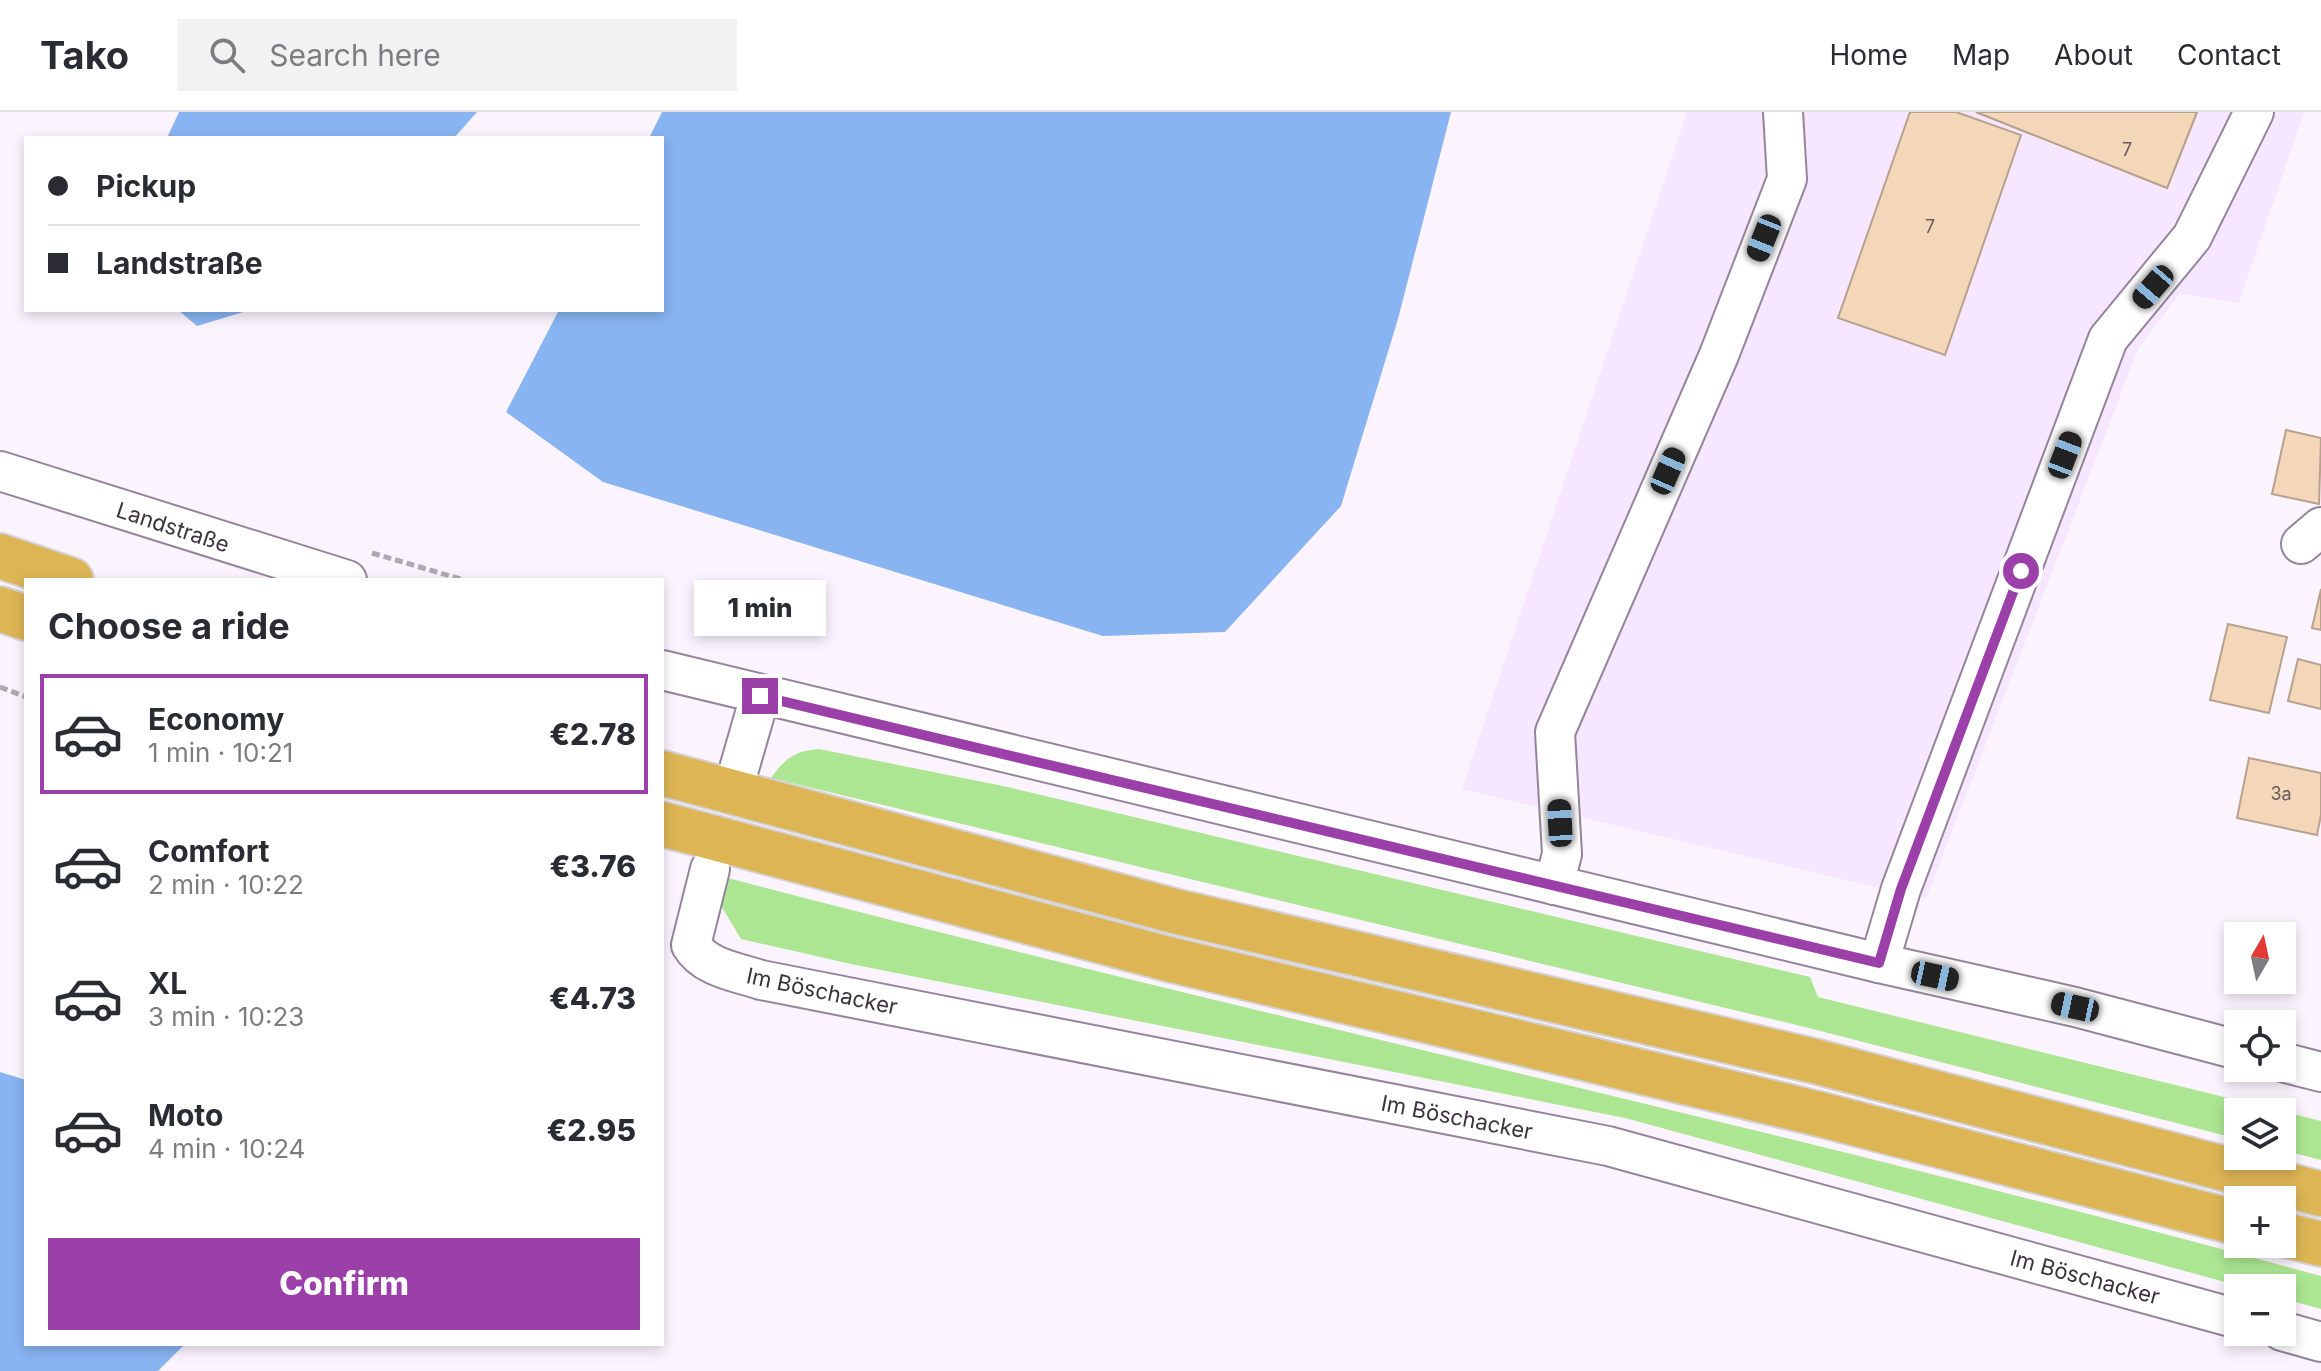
<!DOCTYPE html>
<meta charset="utf-8">
<style>
body{margin:0;font-family:Inter,sans-serif;background:#f2f2f3;color:#2b2b33;height:100vh;display:flex;flex-direction:column;font-size:30px;white-space:nowrap}
*{box-sizing:border-box;margin:0}
p{font-size:26px;color:#7c7c81}
.icon{flex:none;width:44px;height:44px;fill:none;stroke:currentColor;stroke-width:2;stroke-linecap:round;stroke-linejoin:round}
.map{position:relative;flex:1;overflow:hidden}
.sheet{position:absolute;left:24px;top:466px;width:640px;height:768px;display:flex;flex-direction:column;background:#fff;border-radius:0px;box-shadow:0 4px 12px #0003}
.sheet>*{flex:none}
.top-card{position:absolute;left:24px;top:24px;width:640px;height:176px;border-radius:0px;box-shadow:0 4px 12px #0003;display:grid;align-content:center;height:176px;padding:0 24px;background:#fff}
.needle{width:52px;rotate:9deg}
.tools{position:absolute;left:2224px;top:810px;display:grid;gap:16px}
.tools a{display:grid;place-items:center;width:72px;height:72px;border-radius:0px;background:#fff;box-shadow:0 4px 12px #0003;font-size:40px}
.end{position:absolute;width:36px;height:36px;margin:-18px;border:10px solid #9b3fa9;background:#fff;box-shadow:0 0 0 4px #fff}
.from{border-radius:50%}
.bubble{position:absolute;height:56px;border-radius:0px;background:#fff;box-shadow:0 4px 12px #0003;font-size:26px;font-weight:800;line-height:56px;text-align:center}
.car{position:absolute;width:24px;height:48px;margin:-24px -12px;border-radius:10px;box-shadow:0 0 6px 2px #0007;background:linear-gradient(#222 24%,#8ab4d8 0 40%,#222 0 76%,#8ab4d8 0 86%,#222 0)}
.top-card b{display:flex;align-items:center;gap:28px;height:76px;font-size:30px}
.top-card b+b{border-top:2px solid #e1e1e2}
.top-card i{width:20px;height:20px;background:#2b2b33}
ul{padding:0;list-style:none}
li{display:flex;align-items:center;gap:24px;height:120px;margin:0 16px 12px;padding:0 8px;border:4px solid transparent;border-radius:0px}
li div{flex:1}
li b{display:block;font-size:30px}
li em{font-style:normal;font-weight:800}
li.active{border-color:#9b3fa9}
li>.icon{width:72px;height:72px;stroke-width:1.5}
h2{padding:0 24px;font-size:36px;line-height:96px}
.primary-button{display:flex;gap:16px;margin-top:auto;padding:16px 24px}
.primary-button a{flex:1;height:92px;border-radius:0px;background:#9b3fa9;color:#fff;font-size:32px;font-weight:800;line-height:92px;text-align:center}
header{display:flex;align-items:center;gap:48px;box-sizing:border-box;height:112px;padding:0 40px;background:#fff;border-bottom:2px solid #e1e1e2}
header strong{font-size:38px}
nav{display:flex;gap:44px;margin-inline-start:auto;font-size:28px}
.search{width:560px;height:72px;background:#f2f2f3;display:flex;align-items:center;gap:20px;box-sizing:border-box;padding:0 28px;border-radius:0px;color:#7c7c81;font-size:30px}
.map>svg:first-child{display:block}
.built{fill:#f7e6ff}
.green{fill:#ace692}
.water{fill:#88b4f2}
.building{fill:#f4d6b9;stroke:#b7a28e;stroke-width:2}
.lines{fill:none;stroke-linecap:round;stroke-linejoin:round}
.minor-casing{stroke:#95859b;stroke-width:42}
.highway-casing{stroke:#d4d2d4;stroke-width:48}
.path{stroke:#afa8b2;stroke-width:5;stroke-dasharray:8 4;stroke-linecap:butt}
.minor{stroke:#fff;stroke-width:38}
.highway{stroke:#ddb555;stroke-width:44}
.route{stroke:#9b3fa9;stroke-width:10}
.labels{text-anchor:middle;stroke-width:8;stroke-linejoin:round;paint-order:stroke}
.number-label{font-size:18px;fill:#685c5b}
.street-label{font-size:22px;fill:#3a333c;stroke:#fff}
</style>
<header>
<strong>Tako</strong>
<div class="search"><svg class="icon" aria-label="search" viewBox="0 0 24 24"><circle cx="10" cy="10" r="6"/><path d="M15 15l6 6"/></svg>Search here</div>
<nav><a>Home</a><a>Map</a><a>About</a><a>Contact</a></nav>
</header>
<div class="map">
<svg width="2321" height="1259" viewBox="0 0 2321 1259">
<rect width="100%" height="100%" fill="#fbf4fe"/>
<polygon class="built" points="1687,0 2304,0 2239,191 2180,182 2139,235 1926,787 1462,677"/>
<g class="green">
<path d="M819 637 1003 674 1810 865 1818 885 2321 1009V1048L2282 1038V1000H2238V1027L1813 917 771 666C785 646 795 639 819 637Z"/>
<path d="M724 765C1255 904 1792 1019 2321 1164V1197L2282 1186V1176H2247L1625 1006 851 852 741 827 721 794Z"/>
</g>
<g class="water">
<polygon points="179,0 477,0 454,26 167,26"/>
<polygon points="662,0 1451,0 1398,207 1341,394 1225,520 1103,524 603,370 506,300 559,198 662,198 662,26 649,26"/>
<polygon points="178,198 250,198 197,214"/>
<polygon points="0,960 26,968 26,1232 185,1232 158,1259 0,1259"/>
</g>
<g class="building">
<polygon points="1910,0 1956,0 2021,23 1945,243 1838,206"/>
<polygon points="1976,0 2197,0 2167,76"/>
<polygon points="1976,0 2197,0 2167,76"/>
<polygon points="2286,318 2321,326 2319,392 2272,382"/>
<polygon points="2321,477 2321,518 2312,516"/>
<polygon points="2228,512 2287,525 2269,601 2210,588"/>
<polygon points="2298,547 2321,553 2321,597 2288,589"/>
<polygon points="2249,646 2321,661 2321,703 2317,723 2237,706"/>
</g>
<g class="lines">
<defs>
<g id="minor">
<polyline points="0,359 347,468"/>
<polyline points="2301,432 2321,415"/>
<polyline points="662,558 1879,851 2075,895 2238,938"/>
<polyline points="739,657 760,584"/>
<path d="M710 757 691 833C705 856 737 860 761 868L1608 1034 2238 1207"/>
<polyline points="1554,773 1562,742 1555,620 1719,243 1787,67 1783,0"/>
<polyline points="1879,851 1901,777 2108,227 2192,125 2254,0"/>
<polyline points="2282,950 2321,960"/>
<polyline points="2282,1219 2321,1230"/>
</g>
<g id="highway">
<polyline points="0,444 71,468"/>
<polyline points="0,497 26,506"/>
<polyline points="662,661 1174,799 1814,949 2321,1082"/>
<polyline points="662,712 1168,847 1819,1002 2238,1111"/>
<polyline points="2282,1122 2321,1132"/>
</g>
</defs>
<use href="#minor" class="minor-casing"/>
<use href="#highway" class="highway-casing"/>
<g class="path">
<polyline points="372,441 464,468"/>
<polyline points="0,575 26,585"/>
</g>
<use href="#minor" class="minor"/>
<use href="#highway" class="highway"/>
</g>
<g class="lines">
<polyline class="route" points="760,584 1879,851 1901,777 2021,459"/>
</g>
<g class="labels">
<g class="number-label">
<text x="2127" y="44">7</text>
<text x="1930" y="121">7</text>
<text x="2281" y="688">3a</text>
</g>
<g class="street-label">
<text transform="translate(173 415) rotate(18)" y="8">Landstraße</text>
<text transform="translate(822 879) rotate(12)" y="8">Im Böschacker</text>
<text transform="translate(1457 1005) rotate(11)" y="8">Im Böschacker</text>
<text transform="translate(2085 1165) rotate(15)" y="8">Im Böschacker</text>
</g>
</g>
</svg>
<div class="tools">
<a><svg class="needle" viewBox="-14 -14 28 28"><path d="M0-13l5 13h-10z" fill="#e53935"/><path d="M0 13l5-13h-10z" fill="#7c7c81"/></svg></a>
<a><svg class="icon" aria-label="locate" viewBox="0 0 24 24"><circle cx="12" cy="12" r="6"/><path d="M12 2v4M12 18v4M2 12h4M18 12h4"/></svg></a>
<a><svg class="icon" aria-label="layers" viewBox="0 0 24 24"><path d="M12 4l9 5-9 5-9-5zM3 14l9 5 9-5"/></svg></a>
<a>+</a>
<a>−</a>
</div>
<i class="end from" style="left:2021px;top:459px"></i>
<i class="end" style="left:760px;top:584px"></i>
<div class="bubble" style="left:694px;top:468px;width:132px">1 min</div>
<i class="car" style="left:1764px;top:126px;rotate:202deg"></i>
<i class="car" style="left:2153px;top:175px;rotate:221deg"></i>
<i class="car" style="left:2065px;top:343px;rotate:21deg"></i>
<i class="car" style="left:1668px;top:359px;rotate:24deg"></i>
<i class="car" style="left:1560px;top:711px;rotate:357deg"></i>
<i class="car" style="left:1935px;top:864px;rotate:102deg"></i>
<i class="car" style="left:2075px;top:895px;rotate:282deg"></i>
<div class="top-card">
<b><i class="from"></i>Pickup</b>
<b><i></i>Landstraße</b>
</div>
<section class="sheet">
<h2>Choose a ride</h2>
<ul>
<li class="active"><svg class="icon" aria-label="car" viewBox="0 0 24 24"><path d="M5 17H2v-5l4-1 3-4h7l3 4 3 1v5h-3M9 17h6M6 11h13"/><circle cx="7" cy="17" r="2"/><circle cx="17" cy="17" r="2"/></svg><div><b>Economy</b><p>1 min · 10:21</p></div><em>€2.78</em></li>
<li><svg class="icon" aria-label="car" viewBox="0 0 24 24"><path d="M5 17H2v-5l4-1 3-4h7l3 4 3 1v5h-3M9 17h6M6 11h13"/><circle cx="7" cy="17" r="2"/><circle cx="17" cy="17" r="2"/></svg><div><b>Comfort</b><p>2 min · 10:22</p></div><em>€3.76</em></li>
<li><svg class="icon" aria-label="car" viewBox="0 0 24 24"><path d="M5 17H2v-5l4-1 3-4h7l3 4 3 1v5h-3M9 17h6M6 11h13"/><circle cx="7" cy="17" r="2"/><circle cx="17" cy="17" r="2"/></svg><div><b>XL</b><p>3 min · 10:23</p></div><em>€4.73</em></li>
<li><svg class="icon" aria-label="car" viewBox="0 0 24 24"><path d="M5 17H2v-5l4-1 3-4h7l3 4 3 1v5h-3M9 17h6M6 11h13"/><circle cx="7" cy="17" r="2"/><circle cx="17" cy="17" r="2"/></svg><div><b>Moto</b><p>4 min · 10:24</p></div><em>€2.95</em></li>
</ul>
<div class="primary-button"><a>Confirm</a></div>
</section>
</div>
